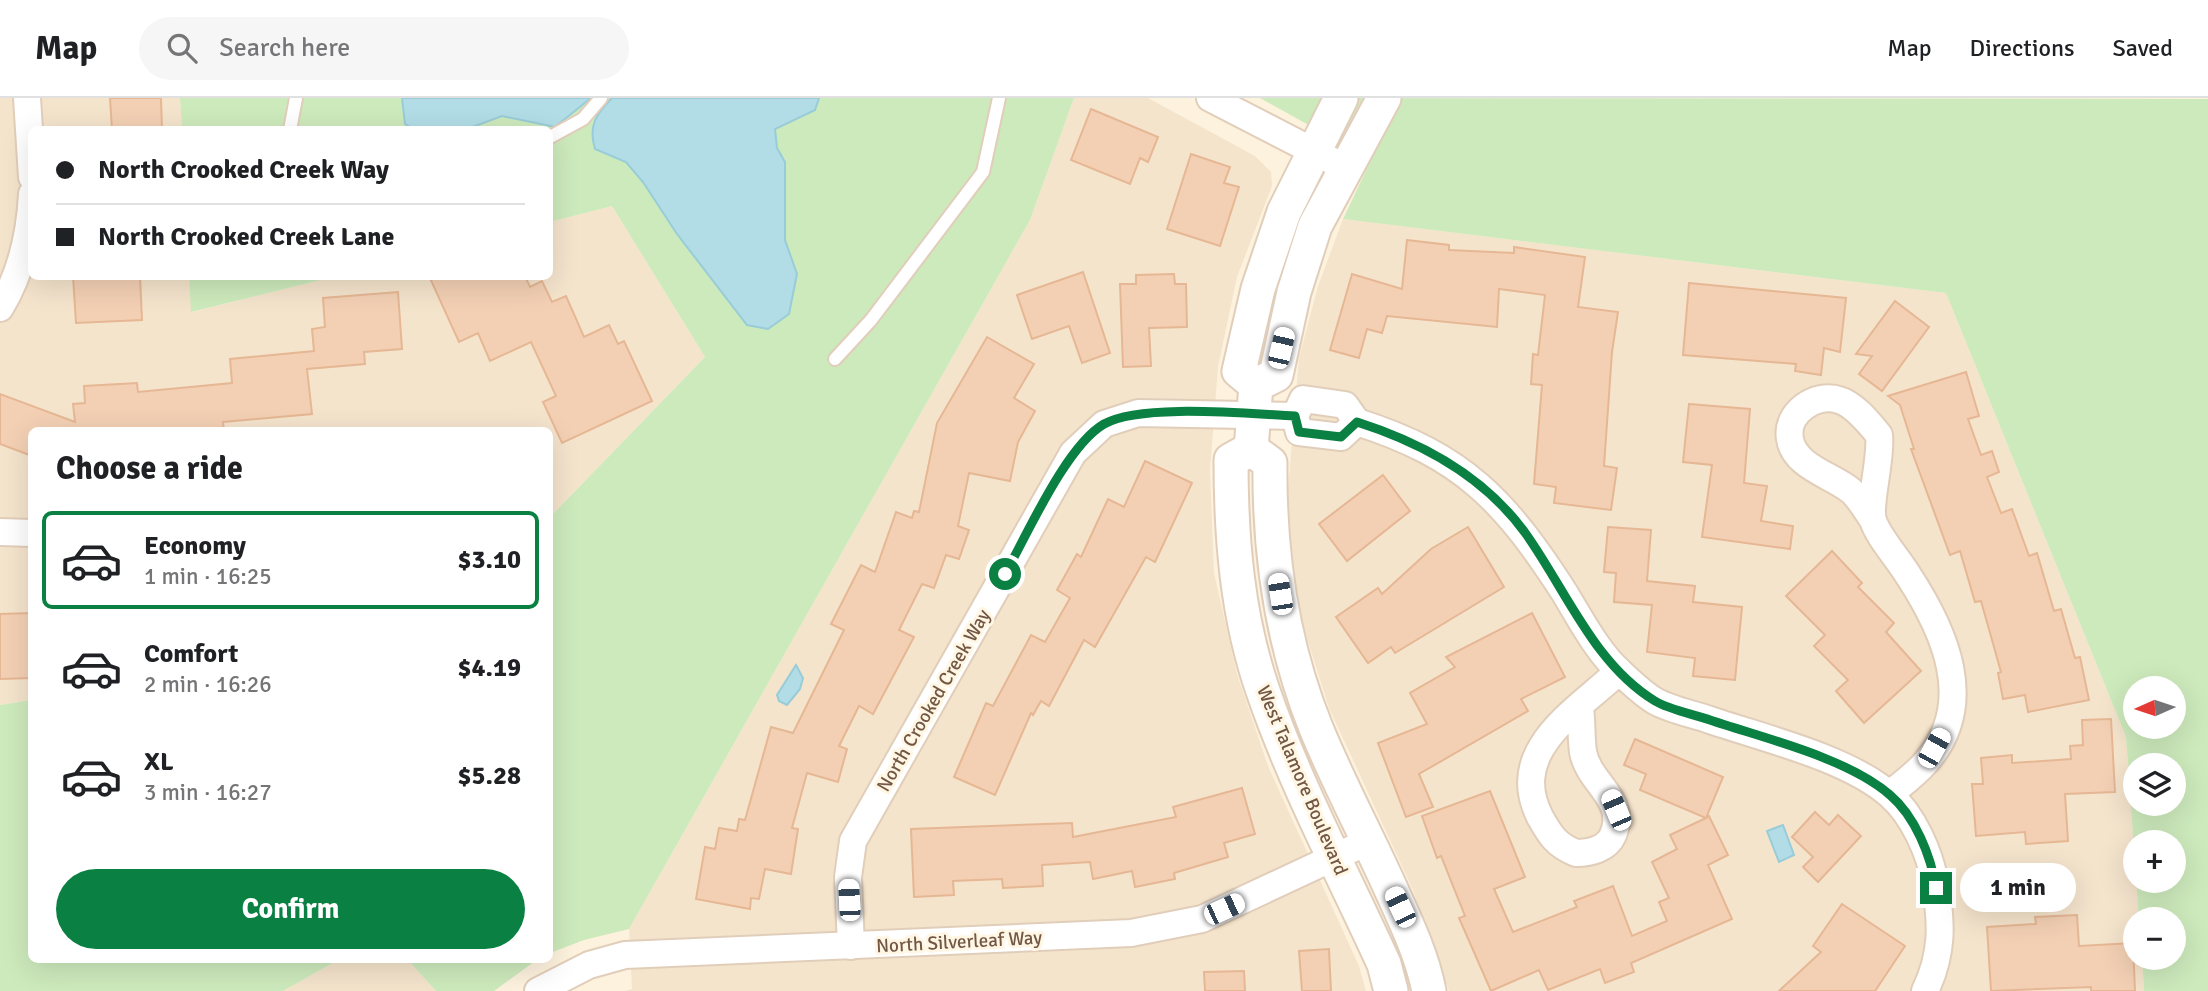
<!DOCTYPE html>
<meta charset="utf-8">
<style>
body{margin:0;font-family:Signika,sans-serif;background:#f6f6f6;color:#202124;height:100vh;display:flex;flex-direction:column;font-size:26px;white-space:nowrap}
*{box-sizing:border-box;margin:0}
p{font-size:23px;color:#757577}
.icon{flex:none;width:38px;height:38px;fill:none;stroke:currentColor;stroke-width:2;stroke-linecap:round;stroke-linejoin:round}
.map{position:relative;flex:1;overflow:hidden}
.details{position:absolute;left:28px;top:329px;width:525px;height:536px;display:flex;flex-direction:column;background:#fff;border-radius:10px;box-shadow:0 7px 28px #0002}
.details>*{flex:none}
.top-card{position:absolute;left:28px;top:28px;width:525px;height:154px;border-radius:10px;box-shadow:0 7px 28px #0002;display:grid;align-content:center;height:154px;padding:0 28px;background:#fff}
.needle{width:46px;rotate:267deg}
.fabs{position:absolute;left:2123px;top:578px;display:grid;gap:14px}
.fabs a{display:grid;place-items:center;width:63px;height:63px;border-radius:50%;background:#fff;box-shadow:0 7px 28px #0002;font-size:35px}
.end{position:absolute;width:32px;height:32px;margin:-16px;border:9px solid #0b8043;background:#fff;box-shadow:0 0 0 4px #fff}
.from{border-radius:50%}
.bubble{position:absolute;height:49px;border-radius:24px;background:#fff;box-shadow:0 7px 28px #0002;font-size:23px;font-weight:700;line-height:49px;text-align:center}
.car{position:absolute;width:21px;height:42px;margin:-21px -10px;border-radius:9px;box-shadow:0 0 5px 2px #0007;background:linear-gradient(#fff 24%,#345 0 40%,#fff 0 76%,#345 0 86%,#fff 0)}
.top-card b{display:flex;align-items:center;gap:24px;height:66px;font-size:26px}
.top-card b+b{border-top:2px solid #e0e0e0}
.top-card i{width:18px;height:18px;background:#202124}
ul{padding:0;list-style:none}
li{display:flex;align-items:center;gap:21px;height:98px;margin:0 14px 10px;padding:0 14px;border:4px solid transparent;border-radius:10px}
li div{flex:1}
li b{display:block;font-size:26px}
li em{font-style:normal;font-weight:700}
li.current{border-color:#0b8043}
li>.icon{width:63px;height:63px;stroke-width:1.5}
h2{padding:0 28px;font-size:32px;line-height:84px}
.action{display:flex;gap:14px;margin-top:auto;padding:14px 28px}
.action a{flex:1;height:80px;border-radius:42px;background:#0b8043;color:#fff;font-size:28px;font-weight:700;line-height:80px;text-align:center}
header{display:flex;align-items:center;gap:42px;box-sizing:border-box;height:98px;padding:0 35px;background:#fff;border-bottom:2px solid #e0e0e0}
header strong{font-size:33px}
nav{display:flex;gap:38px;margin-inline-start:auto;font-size:24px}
.search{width:490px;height:63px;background:#f6f6f6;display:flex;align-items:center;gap:18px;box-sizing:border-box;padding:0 24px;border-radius:38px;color:#757577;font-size:26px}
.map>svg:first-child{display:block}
.residential{fill:#f5e4cc}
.green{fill:#cdeabc;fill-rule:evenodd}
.water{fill:#b2dde6;stroke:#98ccd8;stroke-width:2}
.building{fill:#f3d0b4;stroke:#e6b794;stroke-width:2}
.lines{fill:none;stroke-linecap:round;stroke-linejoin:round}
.service-casing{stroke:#e1ceba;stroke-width:16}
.minor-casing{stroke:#e1ceba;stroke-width:30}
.tertiary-casing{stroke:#e1ceba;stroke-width:37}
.service{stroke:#fff;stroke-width:12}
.minor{stroke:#fff;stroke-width:26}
.tertiary{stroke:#fff;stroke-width:33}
.route{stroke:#0b8043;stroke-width:9}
.labels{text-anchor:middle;stroke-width:6;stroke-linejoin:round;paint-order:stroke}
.street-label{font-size:19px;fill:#735745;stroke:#fff6e4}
</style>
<header>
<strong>Map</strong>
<div class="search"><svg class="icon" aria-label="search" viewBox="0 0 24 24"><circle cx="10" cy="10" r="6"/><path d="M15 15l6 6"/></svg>Search here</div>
<nav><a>Map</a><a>Directions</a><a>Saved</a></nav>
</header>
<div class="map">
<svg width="2208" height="893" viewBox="0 0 2208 893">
<rect width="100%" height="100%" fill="#fdf2dd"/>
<g class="residential">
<polygon points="0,0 180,0 182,31 32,32 32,178 189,179 192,214 333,179 550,178 550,124 612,108 705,259 550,419 550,332 32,332 31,602 0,607"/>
<polygon points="1074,0 1148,0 1255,58 1271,74 1272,88 1237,179 1218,269 1210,372 1214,475 1237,576 1268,668 1359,868 1366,893 625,893 632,891 629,831 1030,122"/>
<polygon points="1343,121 1946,195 2126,639 2139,821 2135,821 2135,859 2142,859 2144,893 1449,893 1413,792 1329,610 1297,508 1287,403 1299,260 1318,188"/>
<polygon points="340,861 407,861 436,893 283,893"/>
</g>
<g class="green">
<polygon points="180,0 1074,0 1030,122 629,831 584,842 550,855 550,419 705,259 612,108 550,124 550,32 182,31"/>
<path d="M1260 0 2208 1V893H2144L2142 859H2174V821H2139L2136 782H2174V744H2135V766L2126 639 1946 195 1343 121 1371 62ZM2135 590H2174V628H2135ZM2135 667H2174V705H2135Z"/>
<polygon points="189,179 189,178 333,179 191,214"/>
<polygon points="31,602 32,861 340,861 283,893 0,893 0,607"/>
<polygon points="407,861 538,861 494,893 436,893"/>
</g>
<g class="water">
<polygon points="402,0 591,0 555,29 502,18 467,31 414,31 405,26"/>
<path d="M612 0H819L815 12 775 31 777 50 785 64V142L797 176 789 216 768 231 747 227 677 136 643 84 626 64 595 51C588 28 596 16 612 0Z"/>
<polygon points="796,567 803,580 800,591 787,607 779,603 777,597"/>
<polygon points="1783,727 1794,757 1779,764 1767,733"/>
</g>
<g class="building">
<polygon points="110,0 161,0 162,31 112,32"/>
<polygon points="1091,11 1158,39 1148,64 1140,60 1130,86 1071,62"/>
<polygon points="1191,56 1230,69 1224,85 1239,89 1220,148 1167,131"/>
<polygon points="1407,142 1449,147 1449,152 1514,155 1514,149 1585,159 1578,209 1618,214 1612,254 1604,368 1617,370 1611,412 1554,405 1556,389 1534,386 1542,287 1531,286 1533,256 1538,257 1545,197 1499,191 1497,229 1387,218 1382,235 1367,231 1359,260 1330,252 1352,176 1402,191"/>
<polygon points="1083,174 1110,255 1082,265 1069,228 1032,241 1017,197"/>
<polygon points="1174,176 1175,186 1186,186 1187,229 1149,230 1151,268 1123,269 1120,186 1136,186 1136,177"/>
<polygon points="73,178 140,178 142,222 76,225"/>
<polygon points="429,178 525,178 530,189 542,183 552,204 566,198 584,239 609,227 618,246 624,243 652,303 562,345 543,304 556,298 531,244 490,263 478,235 459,244"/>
<polygon points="1689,185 1846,200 1840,254 1824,250 1821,277 1795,273 1796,266 1683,257"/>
<polygon points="398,194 402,251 364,254 365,266 307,271 312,316 223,324 224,332 32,332 32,358 0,346 0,296 75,324 73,306 85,305 84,288 137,285 138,294 232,285 230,261 314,253 312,231 325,229 323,200"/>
<polygon points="1895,203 1929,229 1882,293 1859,276 1872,258 1856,256"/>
<polygon points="987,239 1034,266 1014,300 1035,313 1018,344 1010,383 969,375 958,428 969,432 959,461 946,457 934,490 922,486 899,532 914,539 873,616 859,608 839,648 847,651 838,684 807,675 792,730 798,731 791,776 765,771 759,801 751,800 750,811 696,801 705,749 715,751 719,730 737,733 739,721 745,722 771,629 793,635 844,532 831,526 861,467 875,474 896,414 912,420 914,413 919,414 937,325"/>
<polygon points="1966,274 1979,318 1968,321 1981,357 1992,353 1999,374 1987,379 2001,415 2012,411 2029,458 2037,455 2054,513 2061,511 2075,560 2080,559 2089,602 2028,614 2025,597 2003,601 1998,575 2001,574 1981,503 1975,504 1960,453 1950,457 1911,351 1914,351 1900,307 1888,298"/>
<polygon points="1689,306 1750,311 1744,385 1767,388 1761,423 1793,428 1790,451 1702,439 1712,367 1683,364"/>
<polygon points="1145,363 1192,385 1155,464 1146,459 1095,549 1084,542 1049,608 1041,603 1033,617 1031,615 995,697 954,679 986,605 993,608 1031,537 1045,544 1070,500 1057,492 1077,456 1081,459 1108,401 1124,409"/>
<polygon points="1383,377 1410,413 1347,463 1319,426"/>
<polygon points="1468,429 1504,489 1395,555 1391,549 1368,565 1336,519 1378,490 1382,496 1431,451"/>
<polygon points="1608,429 1651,432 1647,483 1695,488 1693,504 1742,509 1735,582 1693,578 1695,560 1647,554 1652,507 1614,504 1616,475 1604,474"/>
<polygon points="1832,453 1862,485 1858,489 1894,525 1886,534 1921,573 1864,625 1836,593 1848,582 1814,548 1825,537 1786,498"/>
<polygon points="32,515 32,580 0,581 0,516"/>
<polygon points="1532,515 1565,579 1521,601 1528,613 1419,676 1433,709 1406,719 1378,645 1427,626 1410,595 1455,569 1446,559"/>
<polygon points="2111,621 2115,694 2065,696 2068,743 2026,746 2025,734 1976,738 1972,686 1983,686 1981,660 2012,657 2012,665 2071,661 2070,648 2083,647 2082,622"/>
<polygon points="1635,641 1723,679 1706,720 1709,718 1728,757 1708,767 1732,821 1631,865 1634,874 1605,885 1600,871 1548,892 1539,872 1491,893 1459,820 1465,818 1441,758 1437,760 1422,718 1490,693 1525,779 1494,791 1513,834 1577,809 1574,803 1613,788 1632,838 1667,823 1659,804 1669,800 1652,764 1677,751 1670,737 1706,720 1640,692 1646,676 1624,667"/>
<polygon points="1242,690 1255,736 1224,745 1228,759 1174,775 1175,781 1135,789 1132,773 1093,781 1090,764 1042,767 1043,788 1003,790 1002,781 953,783 954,797 914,799 911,731 1072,725 1073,739 1176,719 1173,709"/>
<polygon points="1815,714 1829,727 1838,717 1861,738 1818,784 1803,769 1813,759 1792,739"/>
<polygon points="1842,806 1905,848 1875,893 1779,893 1821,854 1813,848"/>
<polygon points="2077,817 2079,848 2133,845 2135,893 2091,893 2091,889 1991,893 1987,829 2036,826 2035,819"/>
<polygon points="1329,851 1331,893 1302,893 1299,853"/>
<polygon points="1244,873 1245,893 1205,893 1204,874"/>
</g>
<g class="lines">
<defs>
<g id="service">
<polyline points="290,32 296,0"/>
<polyline points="550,39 583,21 601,0"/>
<polyline points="835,261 871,222 983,74 999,0"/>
</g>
<g id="minor">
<polyline points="27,0 32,79"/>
<polyline points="1210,0 1344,69"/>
<path d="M0 210C21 176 30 135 32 96"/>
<polygon points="1303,301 1345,307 1357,324 1341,339 1299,334 1295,318"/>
<path d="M1357 324C1464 358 1505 403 1564 494 1581 522 1598 555 1622 576 1632 585 1643 596 1655 603 1671 612 1693 616 1710 622 1763 640 1848 660 1890 697 1913 717 1930 755 1935 785 1942 825 1943 856 1925 893"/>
<path d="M1873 422C1866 412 1859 399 1850 392 1831 377 1794 368 1790 341 1785 315 1816 294 1839 302 1854 306 1869 325 1879 337 1882 360 1868 407 1873 422 1877 437 1899 462 1908 477 1944 532 1978 605 1926 664 1916 676 1902 686 1890 696"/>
<polyline points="0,434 32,435"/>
<path d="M1580 610C1582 624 1581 640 1583 654 1589 686 1628 701 1613 737 1607 751 1590 755 1576 755 1556 747 1550 737 1540 719 1506 652 1577 613 1619 573"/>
<polyline points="851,848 848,779 853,743 1073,355 1104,326 1138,315 1295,318"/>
<polyline points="538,893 589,867 625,857 1131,835 1202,821 1369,743"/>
</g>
<g id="tertiary">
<polyline points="1341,0 1284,114 1258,191 1239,273 1256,287 1276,277 1294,194 1315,128 1384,0"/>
<polyline points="1251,351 1256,287"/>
<path d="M1391 893 1384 866C1343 776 1295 686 1263 593 1237 518 1231 440 1231 362L1251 351 1270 365C1269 455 1282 546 1316 630 1338 684 1366 736 1390 789 1405 822 1422 857 1429 893"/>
</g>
</defs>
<use href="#service" class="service-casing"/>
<use href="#minor" class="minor-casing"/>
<use href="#tertiary" class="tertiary-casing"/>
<use href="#service" class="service"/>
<use href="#minor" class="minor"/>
<use href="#tertiary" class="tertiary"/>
</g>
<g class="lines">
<path class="route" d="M1005 476C1027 437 1066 348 1104 326 1142 305 1249 316 1295 318L1299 334 1341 339 1357 324C1423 345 1486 380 1526 436 1566 492 1594 566 1655 603 1670 612 1693 616 1710 622 1763 640 1848 660 1890 697 1915 718 1931 758 1936 790"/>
</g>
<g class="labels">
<g class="street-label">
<text transform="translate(933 602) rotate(-60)" y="7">North Crooked Creek Way</text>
<text transform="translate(1303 682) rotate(67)" y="7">West Talamore Boulevard</text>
<text transform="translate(959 843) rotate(-3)" y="7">North Silverleaf Way</text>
</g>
</g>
</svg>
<div class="fabs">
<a><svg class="needle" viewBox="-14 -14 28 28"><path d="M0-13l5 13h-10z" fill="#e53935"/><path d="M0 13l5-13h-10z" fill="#757577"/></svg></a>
<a><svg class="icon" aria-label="layers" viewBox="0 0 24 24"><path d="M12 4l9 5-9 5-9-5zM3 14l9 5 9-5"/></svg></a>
<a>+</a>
<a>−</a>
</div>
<i class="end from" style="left:1005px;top:476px"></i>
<i class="end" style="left:1936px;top:790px"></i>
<div class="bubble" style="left:1960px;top:765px;width:116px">1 min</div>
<i class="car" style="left:1281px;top:250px;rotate:13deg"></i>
<i class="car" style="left:1280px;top:496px;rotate:351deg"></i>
<i class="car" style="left:1934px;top:650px;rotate:29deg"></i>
<i class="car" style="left:1616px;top:712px;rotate:337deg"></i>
<i class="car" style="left:849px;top:802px;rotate:357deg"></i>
<i class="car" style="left:1400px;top:809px;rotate:335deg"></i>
<i class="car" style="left:1224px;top:811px;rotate:65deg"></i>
<div class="top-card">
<b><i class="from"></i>North Crooked Creek Way</b>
<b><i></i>North Crooked Creek Lane</b>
</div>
<section class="details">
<h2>Choose a ride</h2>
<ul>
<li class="current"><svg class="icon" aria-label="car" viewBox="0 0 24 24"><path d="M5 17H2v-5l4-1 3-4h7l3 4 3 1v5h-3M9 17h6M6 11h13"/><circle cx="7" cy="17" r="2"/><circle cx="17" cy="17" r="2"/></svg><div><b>Economy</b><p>1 min · 16:25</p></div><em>$3.10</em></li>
<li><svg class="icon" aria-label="car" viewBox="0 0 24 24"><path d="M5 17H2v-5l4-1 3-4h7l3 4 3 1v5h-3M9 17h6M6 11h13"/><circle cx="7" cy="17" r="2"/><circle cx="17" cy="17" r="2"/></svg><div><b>Comfort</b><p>2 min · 16:26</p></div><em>$4.19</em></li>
<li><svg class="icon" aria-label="car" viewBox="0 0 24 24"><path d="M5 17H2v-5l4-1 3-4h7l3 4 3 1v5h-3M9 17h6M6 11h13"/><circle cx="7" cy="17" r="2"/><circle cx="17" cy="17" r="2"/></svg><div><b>XL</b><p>3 min · 16:27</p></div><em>$5.28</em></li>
</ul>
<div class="action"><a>Confirm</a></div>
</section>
</div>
